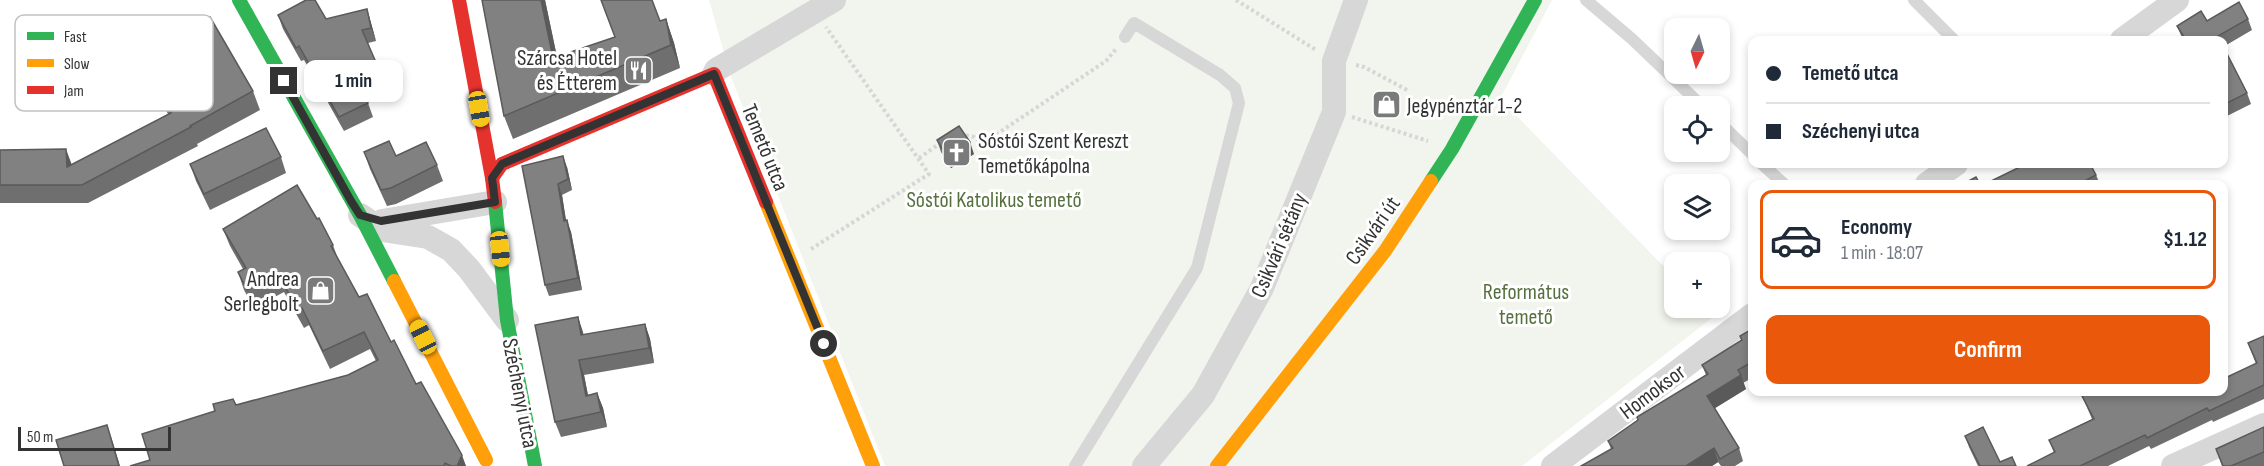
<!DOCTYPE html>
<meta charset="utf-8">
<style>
body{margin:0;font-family:"Sofia Sans Condensed",sans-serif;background:#f2f2f3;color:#1f2937;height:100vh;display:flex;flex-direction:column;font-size:22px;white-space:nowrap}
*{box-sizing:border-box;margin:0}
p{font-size:20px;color:#747a83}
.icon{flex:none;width:33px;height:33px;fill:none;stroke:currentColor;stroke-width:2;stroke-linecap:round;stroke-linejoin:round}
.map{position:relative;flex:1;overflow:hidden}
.details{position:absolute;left:1748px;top:180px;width:480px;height:216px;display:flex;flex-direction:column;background:#fff;border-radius:12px;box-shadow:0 3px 9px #0003}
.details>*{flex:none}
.top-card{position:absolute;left:1748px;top:36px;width:480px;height:132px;border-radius:12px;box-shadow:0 3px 9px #0003;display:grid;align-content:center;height:132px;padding:0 18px;background:#fff}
.needle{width:39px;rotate:185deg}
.buttons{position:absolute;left:1664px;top:18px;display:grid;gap:12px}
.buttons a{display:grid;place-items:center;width:66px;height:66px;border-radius:12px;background:#fff;box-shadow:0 3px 9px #0003;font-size:30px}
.scale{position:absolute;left:18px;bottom:15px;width:153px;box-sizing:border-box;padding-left:6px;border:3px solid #333;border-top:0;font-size:16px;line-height:21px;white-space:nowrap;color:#333;-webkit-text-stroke:4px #fff;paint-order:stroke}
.end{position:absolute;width:27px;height:27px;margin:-14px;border:8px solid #333;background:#fff;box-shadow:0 0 0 3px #fff}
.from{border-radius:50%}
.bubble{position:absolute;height:42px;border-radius:12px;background:#fff;box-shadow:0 3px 9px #0003;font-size:20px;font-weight:700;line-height:42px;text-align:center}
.car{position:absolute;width:18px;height:36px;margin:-18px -9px;border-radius:8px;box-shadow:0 0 4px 2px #0007;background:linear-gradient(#f5c518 24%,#345 0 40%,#f5c518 0 76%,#345 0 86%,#f5c518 0)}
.top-card b{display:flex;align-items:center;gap:21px;height:57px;font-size:22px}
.top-card b+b{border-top:2px solid #e0e1e3}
.top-card i{width:15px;height:15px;background:#1f2937}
ul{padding:10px 0 0;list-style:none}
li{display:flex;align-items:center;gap:18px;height:99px;margin:0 12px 9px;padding:0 6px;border:3px solid transparent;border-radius:12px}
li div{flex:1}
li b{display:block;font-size:22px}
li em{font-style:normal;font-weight:700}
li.current{border-color:#ea580c}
li>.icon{width:54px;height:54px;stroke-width:1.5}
.button{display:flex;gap:12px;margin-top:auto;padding:12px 18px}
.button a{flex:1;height:69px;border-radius:12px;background:#ea580c;color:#fff;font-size:24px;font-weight:700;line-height:69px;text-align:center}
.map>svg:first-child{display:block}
.green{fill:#f1f5ed}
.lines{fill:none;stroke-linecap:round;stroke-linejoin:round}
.path{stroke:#d6d6d6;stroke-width:4;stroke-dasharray:3 3;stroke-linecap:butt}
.lane{stroke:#d7d7d7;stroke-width:12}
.street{stroke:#d7d7d7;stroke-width:24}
.fast{stroke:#30b455;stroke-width:14}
.slow{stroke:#ff9f0a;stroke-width:14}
.jam{stroke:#e5322d;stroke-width:14}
.wall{fill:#6f6f6f}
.shaded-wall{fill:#5a5a5a}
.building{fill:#818181;stroke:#5a5a5a;stroke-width:1.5}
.route{stroke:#333;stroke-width:8}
.labels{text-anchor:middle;stroke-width:6;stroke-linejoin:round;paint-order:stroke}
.poi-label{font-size:22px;fill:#333;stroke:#fff;text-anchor:end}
.street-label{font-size:22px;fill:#333;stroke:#fff}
.park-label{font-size:22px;fill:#56703f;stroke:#fff}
.key{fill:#fff;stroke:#c2c2c2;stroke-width:1.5}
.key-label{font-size:16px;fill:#333}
</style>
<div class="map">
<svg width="2264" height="466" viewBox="0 0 2264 466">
<rect width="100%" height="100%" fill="#fff"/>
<polygon class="green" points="709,0 1552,0 1500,99 1674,277 1674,308 1704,308 1713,317 1522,466 885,466 731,77"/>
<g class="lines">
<g class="path">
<polyline points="1236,0 1316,50"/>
<polyline points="1356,65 1364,67 1409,91"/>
<polyline points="1352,117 1428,141"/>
<polyline points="960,134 974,137 982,144 1106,61 1116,49"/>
<polyline points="919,158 942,142"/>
<polyline points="811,249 929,174 826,27"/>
</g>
<g class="lane">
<polyline points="1586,0 1632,39 1702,106"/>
<polyline points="1914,0 1954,40"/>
<polyline points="1719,122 1752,154"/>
<polyline points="1762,164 1784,184"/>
<polyline points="1075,466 1197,268 1239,103 1235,88 1220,75 1134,23 1125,37"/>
</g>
<g class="street">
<polyline points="2122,40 2177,0"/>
<polyline points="714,74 716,70 834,0"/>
<polyline points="1927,184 1956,164"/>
<polyline points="360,215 382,230 428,237 451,250 469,269 507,320"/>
<polyline points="382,221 495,202"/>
<polyline points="1144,466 1203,395 1262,288 1334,112 1334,61 1356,0"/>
<polyline points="1553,466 1752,315"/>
<polyline points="2173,466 2264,425"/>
</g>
<g class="fast">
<polyline points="239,0 360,215 394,281"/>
<polyline points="1431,181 1452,149 1535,0"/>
<polyline points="495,202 507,320 535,466"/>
</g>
<g class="slow">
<polyline points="766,202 873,466"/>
<polyline points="394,281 486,460"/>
<polyline points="1217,466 1385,251 1431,181"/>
</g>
<g class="jam">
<polyline points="459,0 492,178 495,202"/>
<polyline points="492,178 502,164 714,74 766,202"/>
</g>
</g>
<g class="wall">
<polygon points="482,0 545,0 557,57 615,37 601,0 660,21 666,19 674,43 680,68 513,139 504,116"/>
<polygon points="367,9 371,23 376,41 368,43 383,81 361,90 368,103 373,117 344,131 304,60 301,61 283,29 278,15 326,19"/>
<polygon points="2248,19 2252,30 2223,47 2247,93 2251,104 2223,118 2223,40 2183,40 2177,26 2207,21"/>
<polygon points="169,40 253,91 260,110 197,144 198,146 88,203 0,203 0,150 72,165 168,114 142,69 135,51"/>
<polygon points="937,140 974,154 951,168 941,152"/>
<polygon points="364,152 396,156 437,165 443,181 396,204 387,206 370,169"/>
<polygon points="281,157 286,173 210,210 196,181 190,164"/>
<polygon points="522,166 567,167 572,190 562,195 566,221 571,232 582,290 549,296 545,285"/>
<polygon points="2096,175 2100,184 1985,184"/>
<polygon points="223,229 333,245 338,259 359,297 391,342 466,466 130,466 150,460 236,405 348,375 376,361 370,349 330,369 309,325 304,328 284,292 254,308 244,290 238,272 243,269 230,246"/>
<polygon points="578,317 583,335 645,324 650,339 654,363 584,375 588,395 597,393 603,408 607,427 561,437 555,422"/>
<polygon points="1752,329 1752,378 1743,383 1746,389 1715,408 1739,448 1743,461 1735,466 1721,466 1718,462 1712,466 1581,466 1611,449 1608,441 1638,420 1637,417 1706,375 1702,365 1741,340 1740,336"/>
<polygon points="2264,336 2264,399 2213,422 2212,420 2151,449 2149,446 2108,466 2027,466 2054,453 2049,440 2092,419 2082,396 2223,392 2256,364 2248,343"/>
<polygon points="2264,427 2264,466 2222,466 2216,449"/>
<polygon points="1965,436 2000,462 2016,466 1978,466 1969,447"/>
</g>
<g class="shaded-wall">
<polygon points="541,0 545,0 562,81 553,58"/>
<polygon points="367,9 371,23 376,41 371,28"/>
<polygon points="666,19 674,43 680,68 671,45"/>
<polygon points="970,142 974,154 951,168 947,157"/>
<polygon points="66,149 73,168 73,186 67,167"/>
<polygon points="563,156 567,167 572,190 568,179"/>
<polygon points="558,184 562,195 568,233 564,221"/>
<polygon points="567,220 571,232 582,290 578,278"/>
<polygon points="578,317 583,332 586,350 581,335"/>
<polygon points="645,324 650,339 654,363 649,348"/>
<polygon points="579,360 584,375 591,411 586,396"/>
<polygon points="1741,375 1746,389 1712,410 1707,396"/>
<polygon points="597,393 603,408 607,427 601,412"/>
<polygon points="107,425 113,443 120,466 119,466"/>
<polygon points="1714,448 1718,462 1712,466 1686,466"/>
<polygon points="462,455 466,466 457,466"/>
</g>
<g class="building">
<polygon points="306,0 315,0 326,19 367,9 371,28 362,30 378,67 354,77 368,103 339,117 299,46 296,48 278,15"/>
<polygon points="482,0 541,0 553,58 615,37 601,0 652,0 660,21 666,19 671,45 504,116"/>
<polygon points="2239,2 2248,19 2218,36 2220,40 2186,40 2177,26 2201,11 2207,21"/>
<polygon points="210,17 253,91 190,126 191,127 82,185 0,185 0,150 66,149 67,167 171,113 135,51 165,34 169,40"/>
<polygon points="2223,46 2247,93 2223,105"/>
<polygon points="959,126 970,142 947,157 937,140"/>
<polygon points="266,128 281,157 204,194 190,164"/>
<polygon points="389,141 396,156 426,142 437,165 391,188 381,190 364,152"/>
<polygon points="563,156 568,179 558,184 564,221 567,220 578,278 545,285 522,166"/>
<polygon points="2026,164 2090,164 2096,175 2079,184 1985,184"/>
<polygon points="1976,177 1980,184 1963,184"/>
<polygon points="297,185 317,219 319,218 333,245 331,246 359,297 367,294 391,342 394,340 416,384 421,382 462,455 457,466 451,466 445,463 444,466 130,466 150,460 142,434 215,411 213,404 233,399 236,405 348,375 378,360 364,332 323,351 302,308 298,310 278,274 247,290 238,272 246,268 223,229"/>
<polygon points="578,317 581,335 645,324 649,348 579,360 586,396 597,393 601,412 555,422 535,325"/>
<polygon points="1752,329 1752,362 1738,370 1741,375 1707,396 1739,448 1720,459 1714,448 1686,466 1581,466 1613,448 1608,441 1638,420 1637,417 1708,374 1702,365 1742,340 1740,336"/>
<polygon points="2264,336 2264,385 2209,411 2207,408 2147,438 2145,435 2080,466 2027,466 2055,452 2049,440 2094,419 2082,396 2092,392 2223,392 2223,379 2257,363 2248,343"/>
<polygon points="107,425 119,466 64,466 56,440"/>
<polygon points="1983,427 2000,462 2012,457 2016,466 1980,466 1965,436"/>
<polygon points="2264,427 2264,452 2231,466 2223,466 2216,449"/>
</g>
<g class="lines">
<polyline class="route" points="284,81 351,201 360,215 381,221 495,202 492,178 502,164 714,74 824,344"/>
</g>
<defs>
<symbol id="restaurant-square" viewBox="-11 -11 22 22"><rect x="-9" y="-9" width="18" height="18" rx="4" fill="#7a7a7a" stroke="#fff"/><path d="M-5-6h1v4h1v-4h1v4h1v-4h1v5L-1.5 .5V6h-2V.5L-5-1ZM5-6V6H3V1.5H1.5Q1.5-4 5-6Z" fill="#fff"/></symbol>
<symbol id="shop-square" viewBox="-11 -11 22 22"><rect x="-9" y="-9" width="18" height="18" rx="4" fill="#7a7a7a" stroke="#fff"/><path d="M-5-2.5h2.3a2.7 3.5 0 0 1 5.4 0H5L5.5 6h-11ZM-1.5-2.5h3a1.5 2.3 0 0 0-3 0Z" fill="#fff"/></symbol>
<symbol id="church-square" viewBox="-11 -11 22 22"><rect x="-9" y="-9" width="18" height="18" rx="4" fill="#7a7a7a" stroke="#fff"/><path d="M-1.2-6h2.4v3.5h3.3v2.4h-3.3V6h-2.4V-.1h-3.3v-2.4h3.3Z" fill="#fff"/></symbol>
</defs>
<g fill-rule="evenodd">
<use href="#restaurant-square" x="622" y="54" width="33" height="33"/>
<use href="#shop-square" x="1370" y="88" width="33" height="33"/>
<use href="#church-square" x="940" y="136" width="33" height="33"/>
<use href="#shop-square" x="304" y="274" width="33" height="33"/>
</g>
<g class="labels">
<g class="poi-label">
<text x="617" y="65">Szárcsa Hotel<tspan x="617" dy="25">és Étterem</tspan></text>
<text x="1407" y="113" text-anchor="start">Jegypénztár 1-2</text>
<text x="978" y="148" text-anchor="start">Sóstói Szent Kereszt<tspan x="978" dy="25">Temetőkápolna</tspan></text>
<text x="299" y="286">Andrea<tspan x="299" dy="25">Serlegbolt</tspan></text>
</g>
<g class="street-label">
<text transform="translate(766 147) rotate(68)" y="8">Temető utca</text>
<text transform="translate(1372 230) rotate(-55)" y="8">Csikvári út</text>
<text transform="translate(1278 245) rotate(-67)" y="8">Csikvári sétány</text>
<text transform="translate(1652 391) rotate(-37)" y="8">Homoksor</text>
<text transform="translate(521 393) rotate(79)" y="8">Széchenyi utca</text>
</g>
<g class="park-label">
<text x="994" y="207">Sóstói Katolikus temető</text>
<text x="1526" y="299">Református<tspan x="1526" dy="25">temető</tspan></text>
</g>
</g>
<rect x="15" y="15" width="198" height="96" rx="9" class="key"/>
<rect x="27" y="32" width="27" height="8" fill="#30b455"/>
<rect x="27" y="59" width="27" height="8" fill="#ff9f0a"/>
<rect x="27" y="86" width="27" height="8" fill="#e5322d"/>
<g class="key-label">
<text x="64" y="42">Fast</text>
<text x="64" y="69">Slow</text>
<text x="64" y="96">Jam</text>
</g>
</svg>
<div class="buttons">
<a><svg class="needle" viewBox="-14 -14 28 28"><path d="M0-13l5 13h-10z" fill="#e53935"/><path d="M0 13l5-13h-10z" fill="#747a83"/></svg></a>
<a><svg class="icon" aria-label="locate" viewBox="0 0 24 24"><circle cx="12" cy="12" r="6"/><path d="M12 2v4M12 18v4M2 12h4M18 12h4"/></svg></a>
<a><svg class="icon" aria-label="layers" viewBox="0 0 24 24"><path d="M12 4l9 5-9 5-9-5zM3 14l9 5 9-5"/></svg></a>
<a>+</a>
</div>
<div class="scale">50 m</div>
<i class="end from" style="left:824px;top:344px"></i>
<i class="end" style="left:284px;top:81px"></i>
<div class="bubble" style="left:304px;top:60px;width:99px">1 min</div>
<i class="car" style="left:479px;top:109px;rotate:170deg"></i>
<i class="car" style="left:500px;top:249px;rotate:174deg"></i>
<i class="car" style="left:423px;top:337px;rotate:333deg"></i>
<div class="top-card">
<b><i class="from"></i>Temető utca</b>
<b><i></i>Széchenyi utca</b>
</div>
<section class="details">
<ul>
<li class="current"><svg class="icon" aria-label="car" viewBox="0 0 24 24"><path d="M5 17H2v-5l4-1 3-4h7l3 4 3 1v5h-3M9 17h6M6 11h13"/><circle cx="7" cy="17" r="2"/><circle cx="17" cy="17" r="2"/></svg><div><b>Economy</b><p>1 min · 18:07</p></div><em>$1.12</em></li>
</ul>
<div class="button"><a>Confirm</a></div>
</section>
</div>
